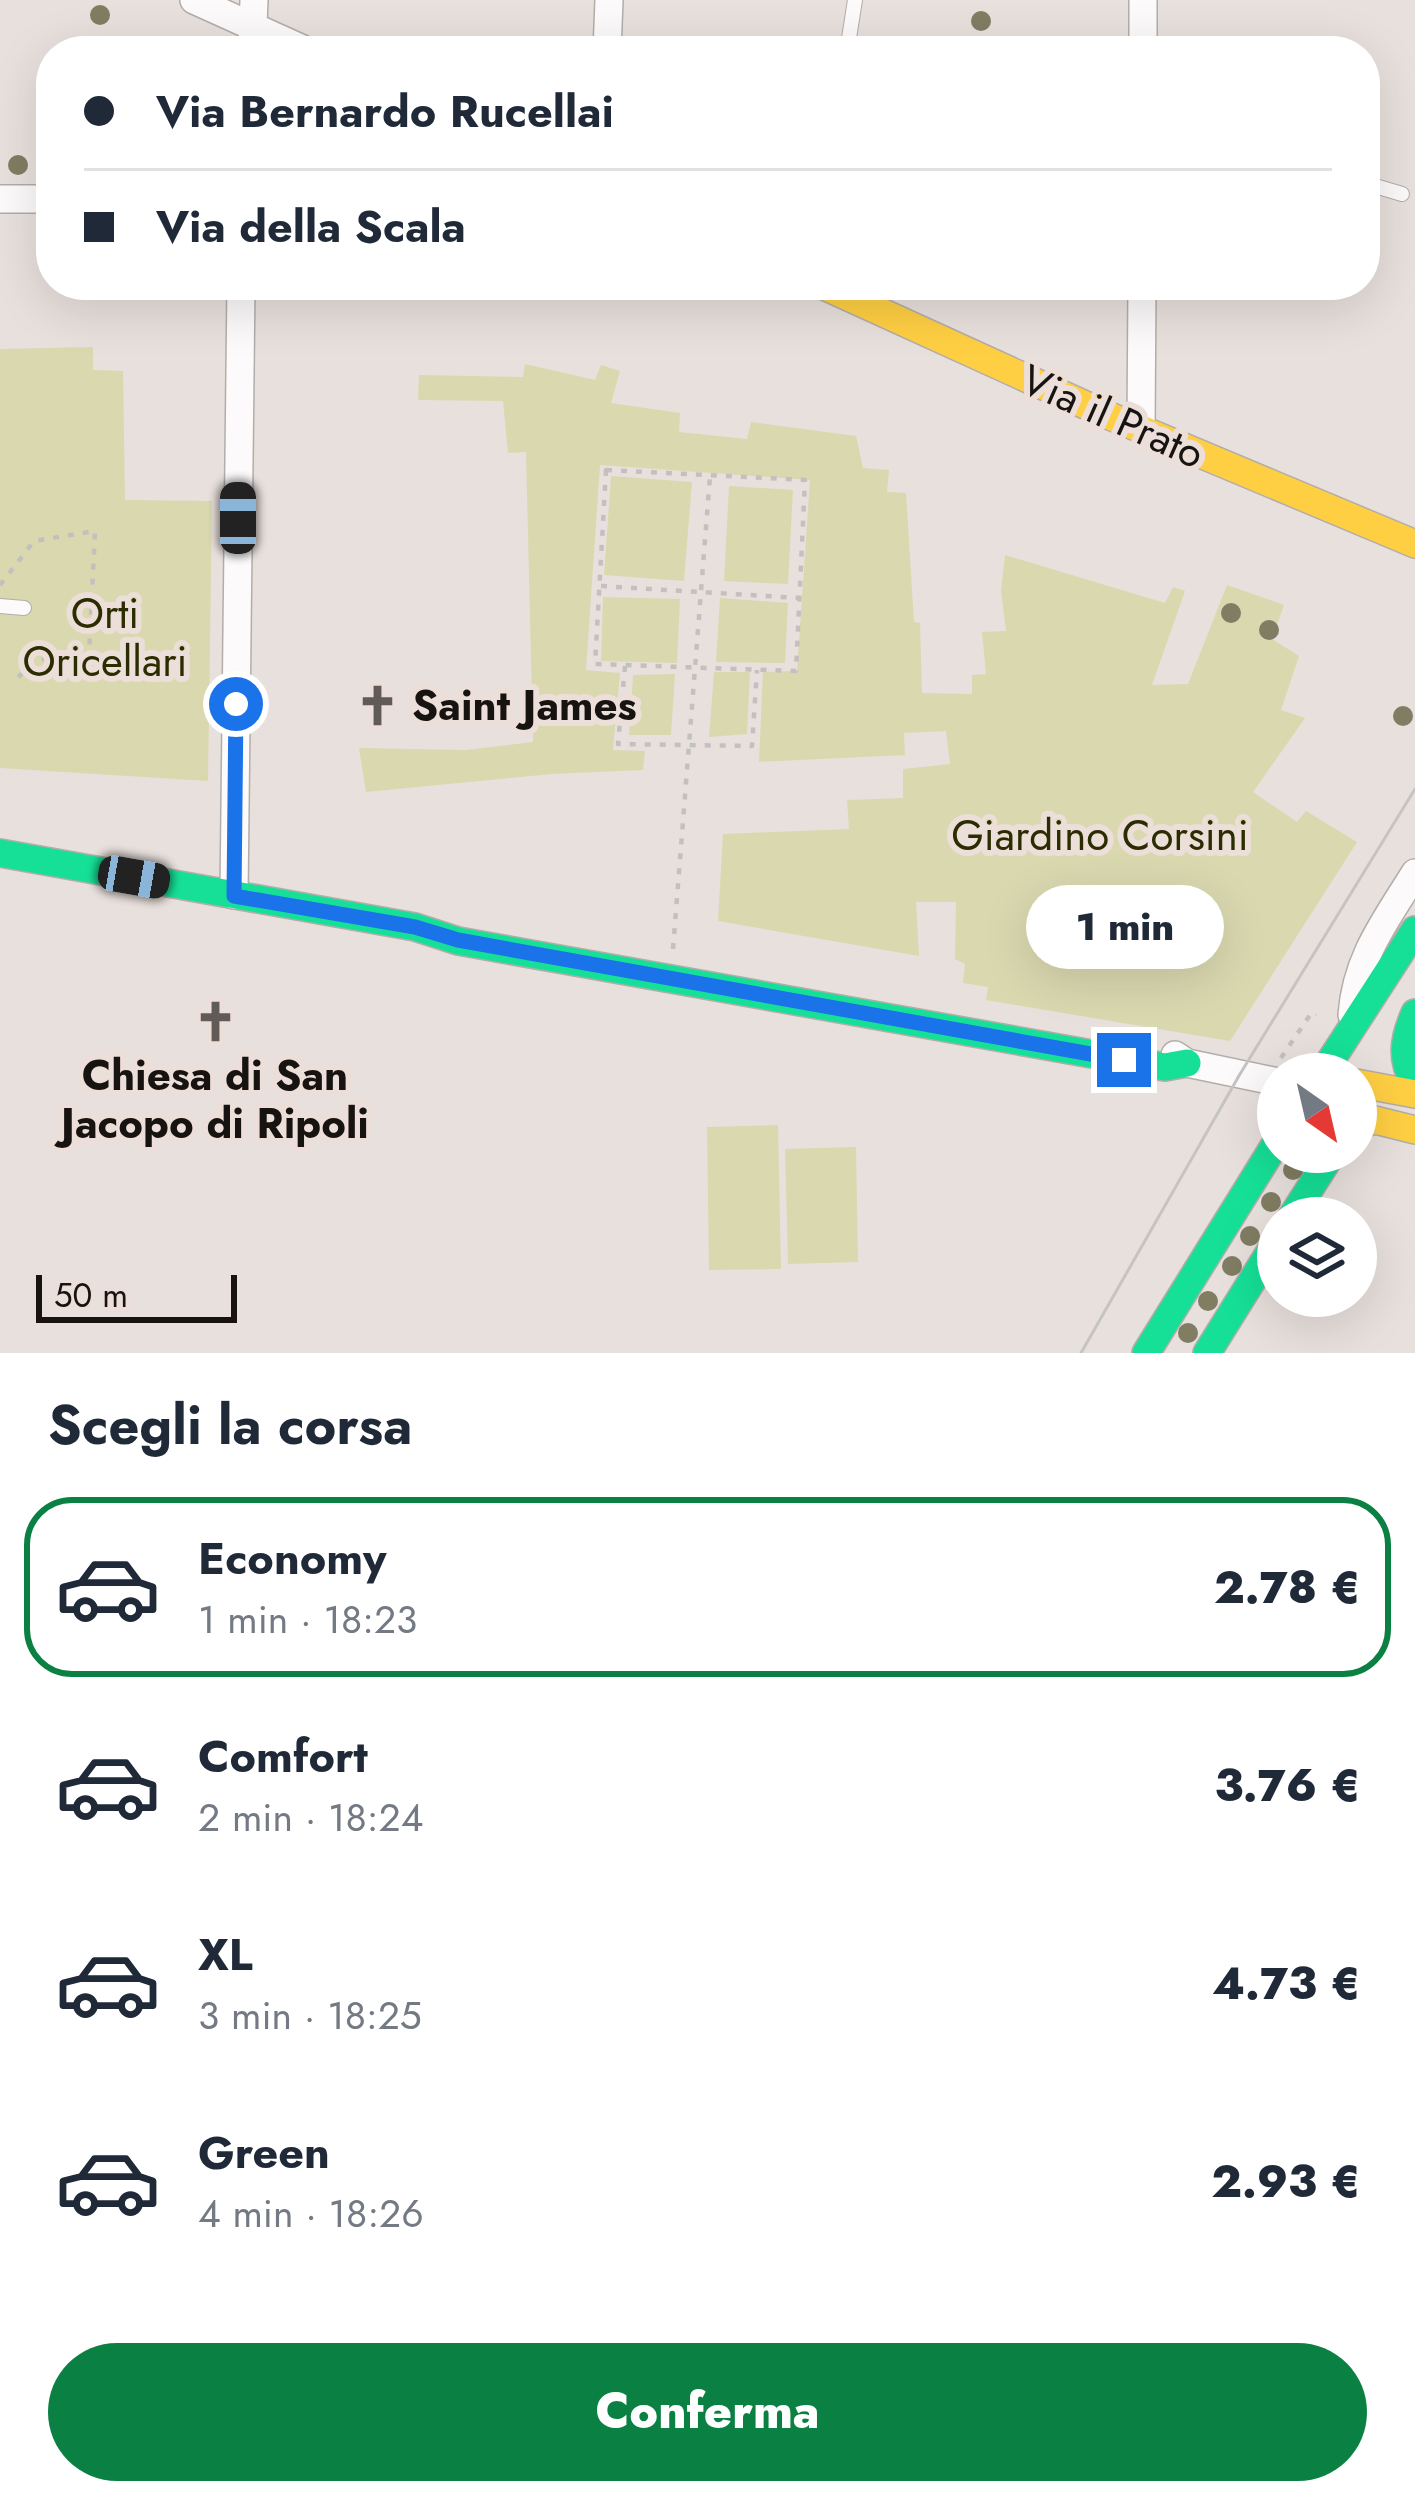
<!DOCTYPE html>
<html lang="it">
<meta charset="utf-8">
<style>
body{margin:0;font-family:Jost,sans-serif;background:#f6f6f7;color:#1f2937;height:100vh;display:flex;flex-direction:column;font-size:45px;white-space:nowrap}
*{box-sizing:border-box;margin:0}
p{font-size:39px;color:#747a83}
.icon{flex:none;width:66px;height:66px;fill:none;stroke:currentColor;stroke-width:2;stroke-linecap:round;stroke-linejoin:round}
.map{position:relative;height:1353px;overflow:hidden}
.details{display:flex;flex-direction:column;background:#fff;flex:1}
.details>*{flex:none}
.top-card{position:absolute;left:36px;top:36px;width:1344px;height:264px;border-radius:48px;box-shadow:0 12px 48px #0002;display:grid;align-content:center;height:264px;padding:0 48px;background:#fff}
.needle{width:78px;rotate:146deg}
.fabs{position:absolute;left:1257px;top:1053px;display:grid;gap:24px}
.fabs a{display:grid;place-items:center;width:120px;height:120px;border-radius:50%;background:#fff;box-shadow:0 12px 48px #0002;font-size:60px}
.scale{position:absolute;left:36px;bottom:30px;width:201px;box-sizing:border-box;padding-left:12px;border:6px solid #171310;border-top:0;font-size:33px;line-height:42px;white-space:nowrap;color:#171310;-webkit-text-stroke:9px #ecded8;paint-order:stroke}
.end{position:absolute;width:54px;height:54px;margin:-27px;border:15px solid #1a73e8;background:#fff;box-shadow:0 0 0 6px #fff}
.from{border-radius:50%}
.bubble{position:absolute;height:84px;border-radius:42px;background:#fff;box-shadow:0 12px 48px #0002;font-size:39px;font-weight:800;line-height:84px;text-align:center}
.car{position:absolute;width:36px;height:72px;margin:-36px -18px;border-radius:15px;box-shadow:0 0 9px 3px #0007;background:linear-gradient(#222 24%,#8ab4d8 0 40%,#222 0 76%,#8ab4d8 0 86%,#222 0)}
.top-card b{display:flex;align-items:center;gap:42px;height:114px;font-size:45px}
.top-card b+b{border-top:3px solid #e0e1e3}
.top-card i{width:30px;height:30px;background:#1f2937}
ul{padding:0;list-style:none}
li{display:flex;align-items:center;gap:36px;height:180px;margin:0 24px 18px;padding:0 24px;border:6px solid transparent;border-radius:48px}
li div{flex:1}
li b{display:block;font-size:45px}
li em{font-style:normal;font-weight:800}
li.active{border-color:#0b8043}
li>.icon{width:108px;height:108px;stroke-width:1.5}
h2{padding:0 48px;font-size:54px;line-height:144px}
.primary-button{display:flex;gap:24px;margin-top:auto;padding:24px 48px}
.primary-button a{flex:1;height:138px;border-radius:72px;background:#0b8043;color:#fff;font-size:48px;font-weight:800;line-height:138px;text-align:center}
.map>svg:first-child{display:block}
.green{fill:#dad8af}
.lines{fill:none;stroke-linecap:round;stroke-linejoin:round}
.lane-casing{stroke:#b3adaa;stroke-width:16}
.street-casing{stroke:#b3adaa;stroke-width:30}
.fast-casing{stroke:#b3adaa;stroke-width:30}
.slow-casing{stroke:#b3adaa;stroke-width:30}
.path{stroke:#c3c1c0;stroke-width:4.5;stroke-dasharray:6 9;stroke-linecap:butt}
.lane{stroke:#fcfafa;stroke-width:14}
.street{stroke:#fcfafa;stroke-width:27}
.fast{stroke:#16e098;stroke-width:27}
.slow{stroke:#ffcf43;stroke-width:27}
.tram{stroke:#c6c4c2;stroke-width:3}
.tree{fill:#807d63}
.route{stroke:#1a73e8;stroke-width:15}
.labels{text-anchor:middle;stroke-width:12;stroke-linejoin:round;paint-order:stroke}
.street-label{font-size:42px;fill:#171310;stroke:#ecded8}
.park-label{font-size:42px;fill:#2b2c00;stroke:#ecded8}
.poi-label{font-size:42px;font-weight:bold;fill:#171310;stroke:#ecded8;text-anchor:start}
</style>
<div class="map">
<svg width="1415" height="1353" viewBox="0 0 1415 1353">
<rect width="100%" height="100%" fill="#e8e0dc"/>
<g class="green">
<polygon points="93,347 93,370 123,371 125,500 212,501 208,781 0,768 0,349"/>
<polygon points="525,364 595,380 601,365 620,371 611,403 680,413 679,432 747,439 751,422 856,436 863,468 889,470 887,492 906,493 914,622 920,623 922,693 972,694 972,675 986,674 982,632 1006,631 1001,591 1005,555 1165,603 1173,587 1185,591 1152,685 1188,684 1227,585 1284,605 1272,639 1299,656 1281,710 1305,718 1253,792 1297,822 1306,811 1357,842 1230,1041 986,1000 988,987 963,983 965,964 955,959 956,902 916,902 919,956 718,921 723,834 849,829 847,800 903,798 903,769 950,764 946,731 904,733 905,755 759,762 763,672 797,671 810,480 600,465 586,670 620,673 613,750 645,751 643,770 551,774 366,792 359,748 466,750 533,742 526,452 508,453 503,401 418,400 419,375 523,377"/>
<polygon points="611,476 692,482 684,581 604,575"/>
<polygon points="729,486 793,490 788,584 724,581"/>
<polygon points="603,597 680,599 677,663 601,661"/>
<polygon points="720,598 788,603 785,663 716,662"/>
<polygon points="714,672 750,672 747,734 709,737"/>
<polygon points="675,674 671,735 629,735 633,675"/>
<polygon points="778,1125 781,1269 709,1270 707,1127"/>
<polygon points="856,1147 858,1262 788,1264 785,1149"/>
</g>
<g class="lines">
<defs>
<g id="lane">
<polyline points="847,51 855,0"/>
<polyline points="1365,183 1402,194"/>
<polyline points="0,606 24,608"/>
</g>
<g id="street">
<polyline points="194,0 307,51"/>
<polyline points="252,51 254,0"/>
<polyline points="607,51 609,0"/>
<polyline points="1143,51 1143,0"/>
<polyline points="0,199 51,199"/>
<polyline points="1141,429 1142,285"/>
<polyline points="234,895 241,285"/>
<path d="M1352 1015C1356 958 1386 920 1415 873"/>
<polyline points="1175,1055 1187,1063 1278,1082"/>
</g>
<g id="fast">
<polyline points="0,853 415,927 458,941 1165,1067 1187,1063"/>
<path d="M1415 1013C1404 1038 1400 1059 1415 1084"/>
<polyline points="1322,1074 1415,930"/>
<polyline points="1291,1218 1333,1152"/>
<polyline points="1146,1353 1278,1140"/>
<polyline points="1207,1353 1278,1239"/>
</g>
<g id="slow">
<polyline points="822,285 1105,414 1415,544"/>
<polyline points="1356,1083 1415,1094"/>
<polyline points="1356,1126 1375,1120 1415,1130"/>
</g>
</defs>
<use href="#lane" class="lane-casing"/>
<use href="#street" class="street-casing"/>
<use href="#fast" class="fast-casing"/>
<use href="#slow" class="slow-casing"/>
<g class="path">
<polygon points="606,470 805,480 796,671 595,664"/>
<polyline points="0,585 34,541 95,531 89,657 40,659 13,681"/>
<polyline points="601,586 799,598"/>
<polyline points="625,666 618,744 752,746 757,670"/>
<polyline points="673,949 710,476"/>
<polyline points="1281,1058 1312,1012 1316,1015"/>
</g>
<use href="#lane" class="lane"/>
<use href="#street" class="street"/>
<use href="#fast" class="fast"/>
<use href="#slow" class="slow"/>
<polyline class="tram" points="1081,1353 1240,1074 1415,789"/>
</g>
<g class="tree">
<circle cx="100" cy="15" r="10"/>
<circle cx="981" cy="21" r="10"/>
<circle cx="18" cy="165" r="10"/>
<circle cx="1231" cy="613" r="10"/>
<circle cx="1269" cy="630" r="10"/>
<circle cx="1403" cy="716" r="10"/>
<circle cx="1293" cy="1170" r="10"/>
<circle cx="1271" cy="1202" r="10"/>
<circle cx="1250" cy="1236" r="10"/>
<circle cx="1232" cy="1266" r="10"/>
<circle cx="1208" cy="1301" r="10"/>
<circle cx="1188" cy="1333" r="10"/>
</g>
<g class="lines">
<polyline class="route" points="236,704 234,896 415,927 458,940 1124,1060"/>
</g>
<defs>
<symbol id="church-bare" viewBox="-9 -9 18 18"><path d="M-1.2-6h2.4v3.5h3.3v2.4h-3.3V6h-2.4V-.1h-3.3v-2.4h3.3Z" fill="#605b57" stroke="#ecded8" stroke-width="2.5" paint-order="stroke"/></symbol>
</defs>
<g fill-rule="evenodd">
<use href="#church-bare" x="348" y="676" width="59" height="59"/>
<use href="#church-bare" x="186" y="992" width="59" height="59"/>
</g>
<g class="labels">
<g class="street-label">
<text transform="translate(1113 416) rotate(24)" y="15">Via il Prato</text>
</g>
<g class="park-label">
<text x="105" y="628">Orti<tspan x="105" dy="48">Oricellari</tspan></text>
<text x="1100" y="850">Giardino Corsini</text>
</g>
<g class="poi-label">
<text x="412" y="720">Saint James</text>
<text x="215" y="1090" text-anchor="middle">Chiesa di San<tspan x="215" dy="48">Jacopo di Ripoli</tspan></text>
</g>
</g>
</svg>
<div class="fabs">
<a><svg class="needle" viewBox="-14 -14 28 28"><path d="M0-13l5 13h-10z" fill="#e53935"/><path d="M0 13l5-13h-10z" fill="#747a83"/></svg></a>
<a><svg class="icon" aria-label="layers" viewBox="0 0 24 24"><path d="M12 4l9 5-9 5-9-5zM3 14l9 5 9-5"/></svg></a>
</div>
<div class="scale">50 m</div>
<i class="end from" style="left:236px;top:704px"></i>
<i class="end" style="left:1124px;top:1060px"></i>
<div class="bubble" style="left:1026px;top:885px;width:198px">1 min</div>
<i class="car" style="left:238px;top:518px;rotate:0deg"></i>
<i class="car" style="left:134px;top:877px;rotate:100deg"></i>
<div class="top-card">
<b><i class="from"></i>Via Bernardo Rucellai</b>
<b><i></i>Via della Scala</b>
</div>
</div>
<section class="details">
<h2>Scegli la corsa</h2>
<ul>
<li class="active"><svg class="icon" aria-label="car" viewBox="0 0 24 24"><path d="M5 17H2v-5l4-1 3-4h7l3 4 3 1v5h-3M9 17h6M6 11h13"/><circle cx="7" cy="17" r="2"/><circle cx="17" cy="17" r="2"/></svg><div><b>Economy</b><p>1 min · 18:23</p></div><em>2.78 €</em></li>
<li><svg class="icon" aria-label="car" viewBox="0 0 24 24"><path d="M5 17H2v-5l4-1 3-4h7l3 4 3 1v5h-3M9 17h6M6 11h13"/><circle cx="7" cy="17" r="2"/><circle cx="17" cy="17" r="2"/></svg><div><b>Comfort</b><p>2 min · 18:24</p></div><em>3.76 €</em></li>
<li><svg class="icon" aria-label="car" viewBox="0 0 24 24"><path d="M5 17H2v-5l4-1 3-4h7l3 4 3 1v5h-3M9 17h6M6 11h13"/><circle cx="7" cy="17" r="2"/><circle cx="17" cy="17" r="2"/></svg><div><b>XL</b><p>3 min · 18:25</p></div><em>4.73 €</em></li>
<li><svg class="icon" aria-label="car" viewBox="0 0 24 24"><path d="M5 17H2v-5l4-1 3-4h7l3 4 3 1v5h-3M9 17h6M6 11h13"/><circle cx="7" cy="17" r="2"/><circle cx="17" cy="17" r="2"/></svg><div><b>Green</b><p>4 min · 18:26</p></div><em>2.93 €</em></li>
</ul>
<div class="primary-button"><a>Conferma</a></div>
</section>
